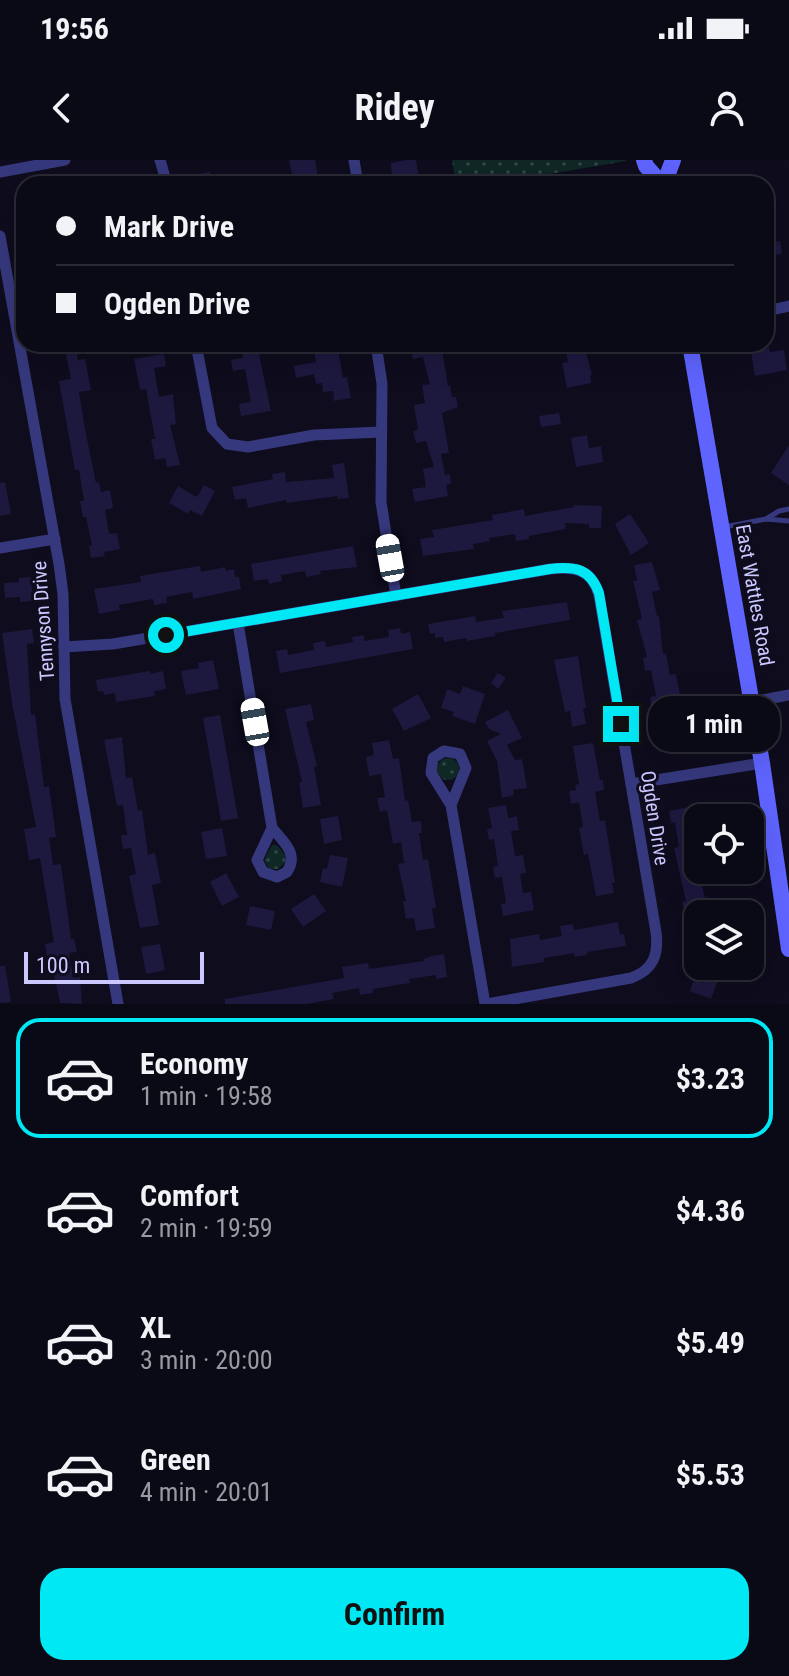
<!DOCTYPE html>
<meta charset="utf-8">
<style>
body{margin:0;font-family:"Roboto Condensed",sans-serif;background:#181723;color:#f1f3f6;height:100vh;display:flex;flex-direction:column;font-size:30px;white-space:nowrap}
*{box-sizing:border-box;margin:0}
p{font-size:26px;color:#999aa1}
.icon{flex:none;width:44px;height:44px;fill:none;stroke:currentColor;stroke-width:2;stroke-linecap:round;stroke-linejoin:round}
.map{position:relative;height:844px;overflow:hidden}
.details{display:flex;flex-direction:column;background:#0a0916;flex:1}
.details>*{flex:none}
.guide{position:absolute;left:16px;top:16px;width:758px;height:176px;border-radius:24px;box-shadow:0 8px 32px #0002,0 0 0 2px #2a2a35;display:grid;align-content:center;height:176px;padding:0 40px;background:#0a0916}
.fabs{position:absolute;left:684px;top:644px;display:grid;gap:16px}
.fabs a{display:grid;place-items:center;width:80px;height:80px;border-radius:16px;background:#0a0916;box-shadow:0 8px 32px #0002,0 0 0 2px #2a2a35;font-size:40px}
.scale{position:absolute;left:24px;bottom:20px;width:180px;box-sizing:border-box;padding-left:8px;border:4px solid #cbc8ff;border-top:0;font-size:22px;line-height:28px;white-space:nowrap;color:#cbc8ff;-webkit-text-stroke:6px #0e0c1d;paint-order:stroke}
.end{position:absolute;width:36px;height:36px;margin:-18px;border:10px solid #00e8f3;background:#111;box-shadow:0 0 0 4px #111}
.from{border-radius:50%}
.bubble{position:absolute;height:56px;border-radius:24px;background:#0a0916;box-shadow:0 8px 32px #0002,0 0 0 2px #2a2a35;font-size:26px;font-weight:700;line-height:56px;text-align:center}
.car{position:absolute;width:24px;height:48px;margin:-24px -12px;border-radius:10px;box-shadow:0 0 6px 2px #0007;background:linear-gradient(#fff 24%,#345 0 40%,#fff 0 76%,#345 0 86%,#fff 0)}
.guide b{display:flex;align-items:center;gap:28px;height:76px;font-size:30px}
.guide b+b{border-top:2px solid #2a2a35}
.guide i{width:20px;height:20px;background:#f1f3f6}
ul{padding:14px 0 0;list-style:none}
li{display:flex;align-items:center;gap:24px;height:120px;margin:0 16px 12px;padding:0 24px;border:4px solid transparent;border-radius:24px}
li div{flex:1}
li b{display:block;font-size:30px}
li em{font-style:normal;font-weight:700}
li.selected{border-color:#00e8f3}
li>.icon{width:72px;height:72px;stroke-width:1.5}
.cta{display:flex;gap:16px;margin-top:auto;padding:16px 40px}
.cta a{flex:1;height:92px;border-radius:24px;background:#00e8f3;color:#111;font-size:32px;font-weight:700;line-height:92px;text-align:center}
.status{display:flex;justify-content:space-between;align-items:center;height:56px;padding:0 40px;background:#0a0916;direction:ltr}
.status svg{height:22px;fill:currentColor}
header{display:flex;justify-content:space-between;align-items:center;height:104px;padding:0 40px;background:#0a0916;font-size:36px;font-weight:700}
.map>svg:first-child{display:block}
.grass{fill:url(#grass-dots)}
.building{fill:#1d183e}
.lines{fill:none;stroke-linecap:round;stroke-linejoin:round}
.service{stroke:#36387d;stroke-width:5}
.minor{stroke:#36387d;stroke-width:11}
.secondary{stroke:#5f64ff;stroke-width:16}
.route{stroke:#00e8f3;stroke-width:10}
.labels{text-anchor:middle;stroke-width:6;stroke-linejoin:round;paint-order:stroke}
.street-label{font-size:20px;fill:#cbc8ff;stroke:#0e0c1d}
</style>
<div class="status"><b>19:56</b><svg viewBox="0 0 49 12"><path d="M0 12V9h3v3zM5 12V6h3v6zM10 12V3h3v9zM15 12V0h3v12zM26 1h20v11H26zM47 4h2v5h-2z"/></svg></div>
<header><svg class="icon" aria-label="back" viewBox="0 0 24 24"><path d="M15 5l-7 7 7 7"/></svg>Ridey<svg class="icon" aria-label="person" viewBox="0 0 24 24"><circle cx="12" cy="8" r="4"/><path d="M4 21q1-7 8-7t8 7"/></svg></header>
<div class="map">
<svg width="789" height="844" viewBox="0 0 789 844">
<defs>
<pattern id="grass-dots" width="8" height="8" patternUnits="userSpaceOnUse" patternTransform="scale(2)"><rect width="8" height="8" fill="#0f2725"/><path d="M2 2h.1M6 6h.1" fill="none" stroke="#314546" stroke-width="1.8" stroke-linecap="round"/></pattern>
</defs>
<rect width="100%" height="100%" fill="#0e0c1d"/>
<g class="grass">
<polygon points="452,0 626,0 626,1 490,24 456,24"/>
<circle cx="448" cy="609" r="11"/>
<polygon points="272,685 277,685 286,696 285,703 278,709 269,709 264,700"/>
</g>
<g class="building">
<polygon points="289,0 315,0 319,24 294,24"/>
<polygon points="406,0 416,0 420,24 392,24 391,3"/>
<polygon points="210,12 213,24 199,24 197,14"/>
<polygon points="780,81 782,94 767,96 766,83"/>
<polygon points="64,184 75,184 78,200 85,199 91,230 79,232 85,269 96,323 99,322 101,332 110,330 113,348 105,350 109,374 117,373 120,389 104,392 105,396 91,398 89,386 92,385 86,357 83,357 80,341 84,341 79,310 75,310 59,221 71,219"/>
<polygon points="241,184 260,184 261,195 259,195 271,251 241,256 239,244 251,242 245,209 233,211 231,200 243,198"/>
<polygon points="313,184 337,184 343,218 347,217 351,238 334,241 333,231 323,232 322,223 316,224 314,214 296,218 294,206 316,202"/>
<polygon points="427,184 441,184 448,226 450,225 452,237 456,237 458,247 442,253 449,293 441,294 445,315 450,314 451,324 446,325 448,336 415,342 412,329 426,327 423,309 434,307 426,281 416,283 413,271 418,270 414,245 425,243 422,225 430,224 423,197 413,199 410,187"/>
<polygon points="564,184 584,184 592,215 590,215 591,223 567,228 562,203 568,202"/>
<polygon points="761,184 762,189 769,188 770,192 784,190 787,210 755,216 750,186"/>
<polygon points="164,194 166,206 154,208 159,237 173,234 176,264 170,265 180,305 167,307 165,298 155,300 151,279 155,279 146,229 140,230 134,199"/>
<polygon points="559,253 561,264 541,267 539,256"/>
<polygon points="587,275 589,288 601,286 603,302 576,307 571,278"/>
<polygon points="789,285 789,325 771,313"/>
<polygon points="344,303 349,338 338,339 337,336 287,343 286,340 248,348 246,338 235,340 232,327 273,319 272,314 285,312 286,322 334,318 332,305"/>
<polygon points="5,322 11,354 0,356 0,323"/>
<polygon points="204,325 215,331 202,356 190,350 188,354 169,343 178,326 197,337"/>
<polygon points="574,345 602,346 601,368 589,368 589,364 565,363 566,369 529,376 529,379 516,381 515,374 489,378 490,381 473,384 474,389 423,396 420,379 434,377 432,370 493,360 492,355 524,349 525,356 574,347"/>
<polygon points="630,354 649,383 631,395 615,364"/>
<polygon points="353,386 357,407 320,411 321,414 306,417 305,411 281,415 282,421 269,424 268,419 254,421 251,404"/>
<polygon points="652,402 660,430 652,432 657,456 659,456 663,494 666,494 670,515 676,514 682,545 676,546 680,566 673,567 675,578 669,579 670,584 657,586 650,537 656,536 651,510 645,511 643,498 647,497 637,460 642,459 633,421 637,421 634,405"/>
<polygon points="200,406 201,412 225,407 226,411 234,409 235,417 239,417 241,429 193,439 192,432 166,437 167,443 154,445 153,439 119,445 120,450 99,454 94,429 141,422 140,416"/>
<polygon points="31,417 33,441 20,442 20,437 5,438 4,423 19,422 19,418"/>
<polygon points="567,442 570,460 495,473 495,476 467,481 467,478 444,482 443,477 435,478 435,473 430,474 428,464 475,456 476,462 504,458 502,451"/>
<polygon points="400,468 401,474 410,472 413,489 280,513 276,491 287,489 288,495 314,490 313,483 325,481 326,487 353,482 352,477 364,475 364,481 389,477 388,470"/>
<polygon points="32,469 34,483 27,484 31,555 35,554 44,627 49,626 56,677 49,678 53,705 61,704 71,779 74,779 77,792 69,793 73,818 80,817 82,844 60,843 54,814 50,815 45,784 54,782 40,698 29,700 24,669 36,667 12,543 2,473"/>
<polygon points="578,496 586,548 583,548 586,564 572,567 570,551 565,552 554,500"/>
<polygon points="213,500 219,529 186,535 181,511 199,508 198,503"/>
<polygon points="150,511 151,514 163,511 166,529 154,531 155,536 116,542 115,533 104,535 103,531 98,532 96,520"/>
<polygon points="498,513 506,518 498,529 491,523"/>
<polygon points="463,526 485,534 475,564 452,556 454,552 441,548 447,529 460,534"/>
<polygon points="418,534 431,558 404,571 392,549"/>
<polygon points="311,544 314,560 306,562 317,606 314,607 321,645 303,648 299,623 302,622 285,549"/>
<polygon points="508,550 522,578 507,585 515,600 522,599 527,628 513,630 514,635 502,638 497,601 487,581 501,574 489,569 485,562"/>
<polygon points="220,555 238,658 221,661 203,558"/>
<polygon points="122,577 126,618 132,617 138,651 142,650 148,695 155,693 161,723 152,725 159,765 140,768 129,716 136,714 131,688 123,689 121,675 127,675 123,645 117,646 104,580"/>
<polygon points="389,580 393,599 399,598 405,641 408,640 412,662 421,661 422,673 419,673 423,700 428,699 436,748 432,748 435,768 416,771 414,758 406,759 403,741 406,741 398,704 404,703 401,682 393,684 387,650 380,652 377,638 385,637 381,614 369,616 366,597 374,595 372,583"/>
<polygon points="593,583 600,620 603,620 604,630 595,632 600,661 605,660 615,723 612,723 614,733 596,736 588,694 584,695 579,668 583,667 579,642 571,644 569,631 576,630 575,625 579,624 573,586"/>
<polygon points="506,645 508,658 517,656 519,670 511,671 515,696 523,695 526,713 520,714 523,733 531,732 534,750 503,756 501,744 506,743 502,717 495,718 493,707 498,706 494,679 489,680 487,669 492,668 488,648"/>
<polygon points="694,646 697,676 693,677 698,710 705,738 709,737 711,748 685,753 682,742 686,741 674,688 679,687 675,662 671,663 669,651"/>
<polygon points="338,656 342,680 324,684 320,659"/>
<polygon points="222,668 227,696 206,699 201,672"/>
<polygon points="330,695 348,698 342,727 320,722 323,708 327,709"/>
<polygon points="226,713 239,737 222,746 210,722"/>
<polygon points="314,734 326,751 303,767 291,749"/>
<polygon points="250,746 275,751 271,770 246,765"/>
<polygon points="618,762 620,775 624,774 626,786 587,792 587,795 575,797 574,793 544,798 544,802 512,807 510,779 539,774 540,780 562,776 560,766 573,764 574,770"/>
<polygon points="160,784 165,810 146,814 141,787"/>
<polygon points="444,794 447,817 436,819 436,815 409,819 410,823 373,829 373,833 360,835 359,828 332,833 334,839 306,844 225,844 225,839 344,818 342,807 368,803 369,809 424,801 424,799 432,796"/>
<polygon points="0,806 5,806 11,842 0,843"/>
<polygon points="701,806 723,806 711,839 690,831 694,820 704,823"/>
</g>
<g class="lines">
<g class="service">
<polyline points="766,359 779,351 789,349"/>
<polyline points="724,367 766,359 789,361"/>
</g>
<g class="minor">
<polyline points="160,0 167,24"/>
<polyline points="354,0 358,24"/>
<polyline points="0,12 65,0"/>
<polyline points="0,76 59,404 63,434 65,539 118,844"/>
<polyline points="766,151 789,146"/>
<polyline points="196,184 212,268 227,284 248,287 314,275 381,272"/>
<polyline points="376,184 382,224 381,342 396,436"/>
<polyline points="0,388 55,379"/>
<path d="M238 463 272 668 257 700 263 712 277 717 287 712C299 694 284 682 272 668"/>
<path d="M64 487 113 484 550 409C578 406 595 411 600 441L656 772C659 795 653 810 631 818L487 844"/>
<polyline points="752,542 789,535"/>
<polyline points="631,624 762,603"/>
<polyline points="451,645 466,608 460,594 444,591 433,598 431,613 451,645 485,844"/>
</g>
<g class="secondary">
<polyline points="644,0 646,6 662,24"/>
<polyline points="664,24 673,0"/>
<polyline points="690,184 762,603 789,789"/>
</g>
</g>
<g class="lines">
<path class="route" d="M166 475 550 409C574 406 590 408 599 433L621 564"/>
</g>
<g class="labels">
<g class="street-label">
<text transform="translate(755 435) rotate(80)" y="7">East Wattles Road</text>
<text transform="translate(43 461) rotate(-94)" y="7">Tennyson Drive</text>
<text transform="translate(655 658) rotate(81)" y="7">Ogden Drive</text>
</g>
</g>
</svg>
<div class="fabs">
<a><svg class="icon" aria-label="locate" viewBox="0 0 24 24"><circle cx="12" cy="12" r="6"/><path d="M12 2v4M12 18v4M2 12h4M18 12h4"/></svg></a>
<a><svg class="icon" aria-label="layers" viewBox="0 0 24 24"><path d="M12 4l9 5-9 5-9-5zM3 14l9 5 9-5"/></svg></a>
</div>
<div class="scale">100 m</div>
<i class="end from" style="left:166px;top:475px"></i>
<i class="end" style="left:621px;top:564px"></i>
<div class="bubble" style="left:648px;top:536px;width:132px">1 min</div>
<i class="car" style="left:390px;top:398px;rotate:350deg"></i>
<i class="car" style="left:255px;top:562px;rotate:350deg"></i>
<div class="guide">
<b><i class="from"></i>Mark Drive</b>
<b><i></i>Ogden Drive</b>
</div>
</div>
<section class="details">
<ul>
<li class="selected"><svg class="icon" aria-label="car" viewBox="0 0 24 24"><path d="M5 17H2v-5l4-1 3-4h7l3 4 3 1v5h-3M9 17h6M6 11h13"/><circle cx="7" cy="17" r="2"/><circle cx="17" cy="17" r="2"/></svg><div><b>Economy</b><p>1 min · 19:58</p></div><em>$3.23</em></li>
<li><svg class="icon" aria-label="car" viewBox="0 0 24 24"><path d="M5 17H2v-5l4-1 3-4h7l3 4 3 1v5h-3M9 17h6M6 11h13"/><circle cx="7" cy="17" r="2"/><circle cx="17" cy="17" r="2"/></svg><div><b>Comfort</b><p>2 min · 19:59</p></div><em>$4.36</em></li>
<li><svg class="icon" aria-label="car" viewBox="0 0 24 24"><path d="M5 17H2v-5l4-1 3-4h7l3 4 3 1v5h-3M9 17h6M6 11h13"/><circle cx="7" cy="17" r="2"/><circle cx="17" cy="17" r="2"/></svg><div><b>XL</b><p>3 min · 20:00</p></div><em>$5.49</em></li>
<li><svg class="icon" aria-label="car" viewBox="0 0 24 24"><path d="M5 17H2v-5l4-1 3-4h7l3 4 3 1v5h-3M9 17h6M6 11h13"/><circle cx="7" cy="17" r="2"/><circle cx="17" cy="17" r="2"/></svg><div><b>Green</b><p>4 min · 20:01</p></div><em>$5.53</em></li>
</ul>
<div class="cta"><a>Confirm</a></div>
</section>
